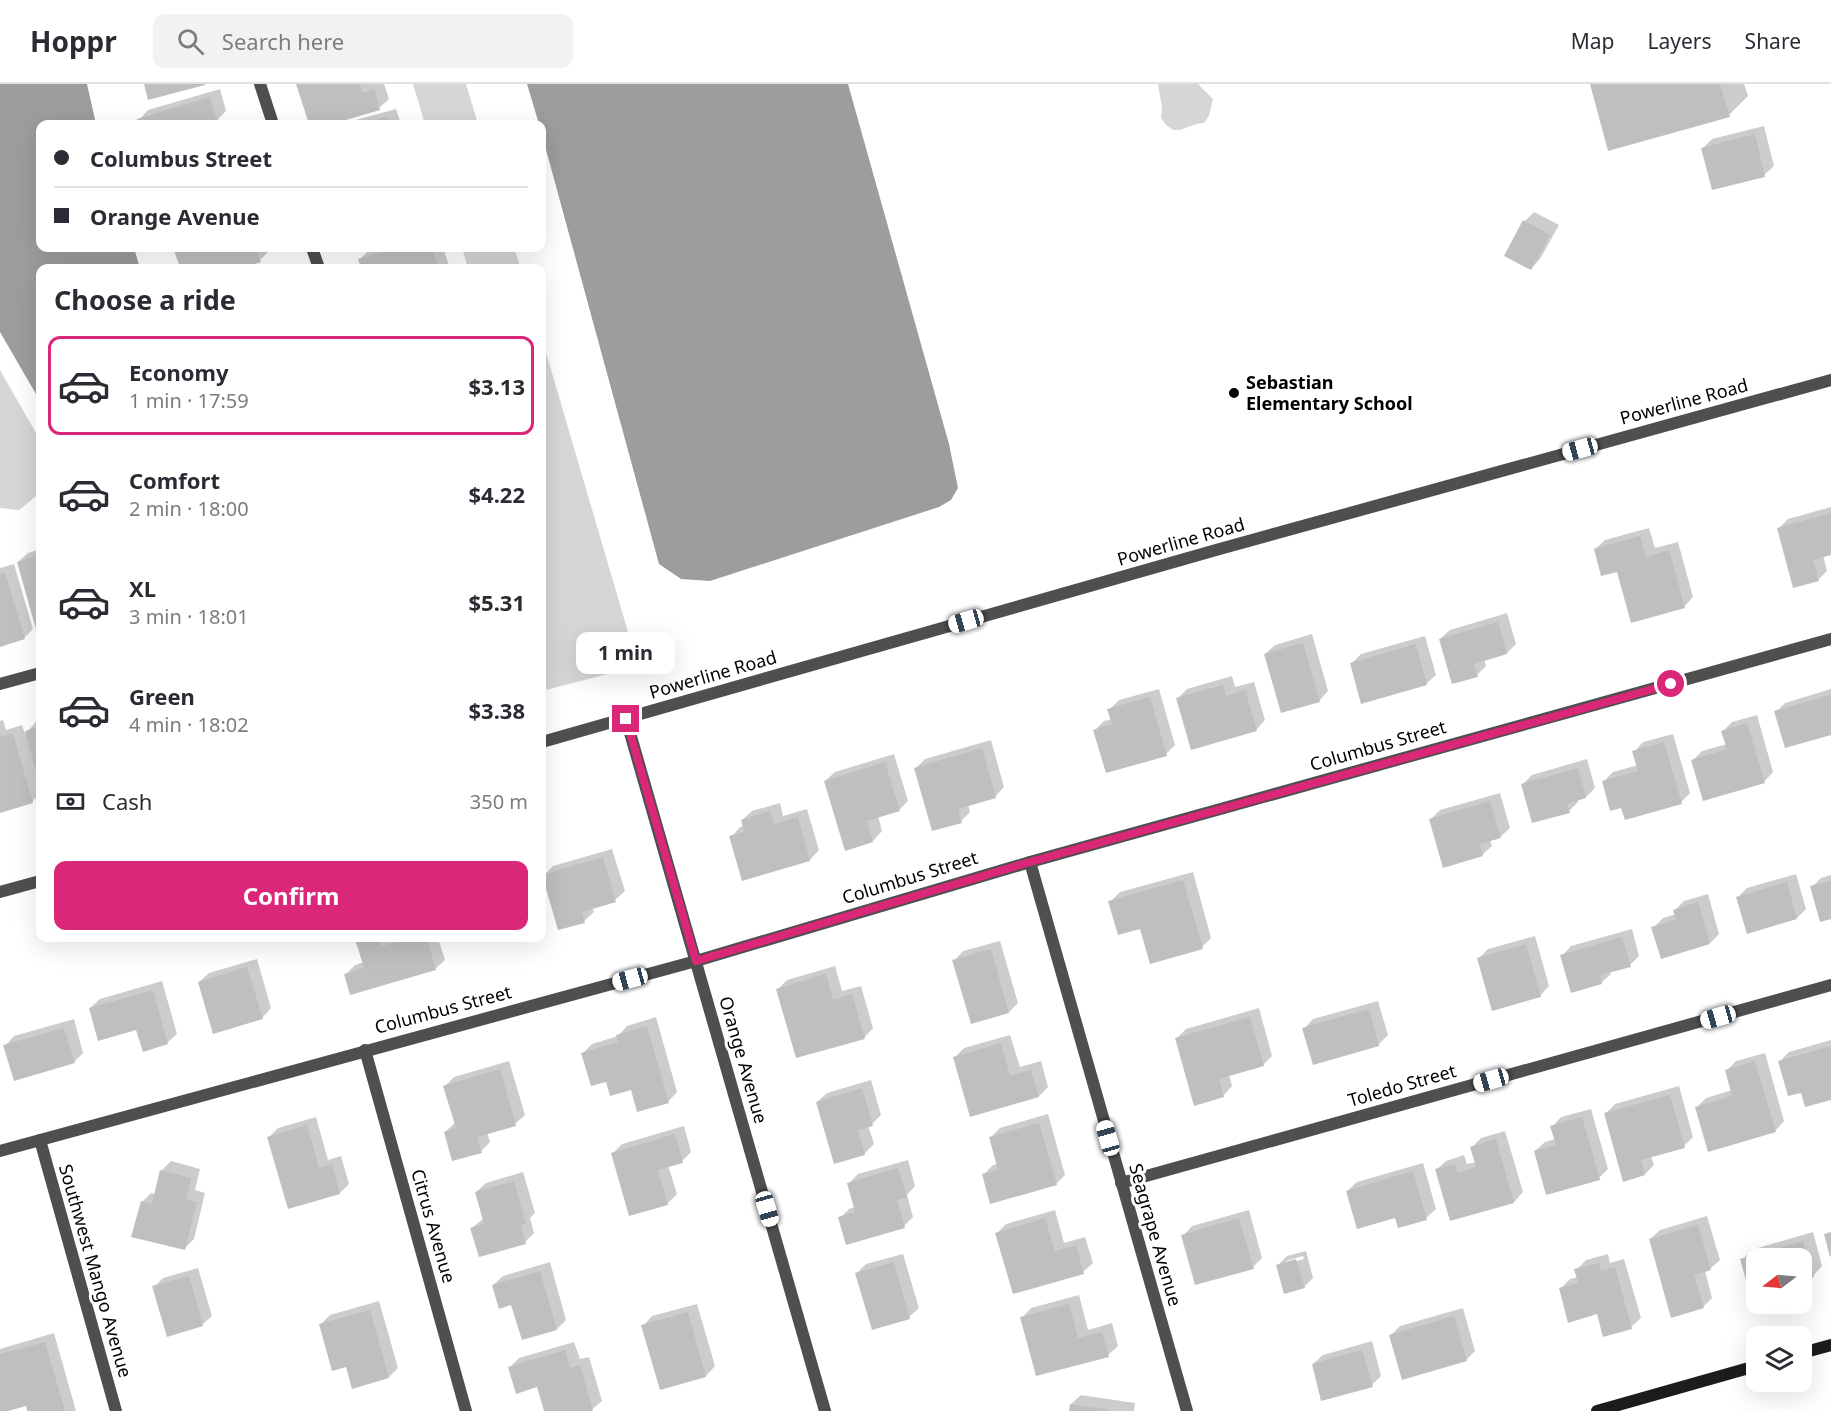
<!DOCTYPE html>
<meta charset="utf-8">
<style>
body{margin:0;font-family:"Noto Sans",sans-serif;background:#f2f2f3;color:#2b2b33;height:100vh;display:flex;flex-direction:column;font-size:22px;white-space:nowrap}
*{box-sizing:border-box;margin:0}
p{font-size:20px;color:#7c7c81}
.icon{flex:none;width:33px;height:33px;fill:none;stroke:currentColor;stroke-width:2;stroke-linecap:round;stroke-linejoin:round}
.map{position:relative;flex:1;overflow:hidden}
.sheet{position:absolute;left:36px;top:180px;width:510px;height:678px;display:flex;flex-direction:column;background:#fff;border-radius:12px;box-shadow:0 6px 24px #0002}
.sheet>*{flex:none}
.hud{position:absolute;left:36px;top:36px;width:510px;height:132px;border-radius:12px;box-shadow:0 6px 24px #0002;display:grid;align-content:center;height:132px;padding:0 18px;background:#fff}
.needle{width:39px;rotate:254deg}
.controls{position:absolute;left:1746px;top:1164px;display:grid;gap:12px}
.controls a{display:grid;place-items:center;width:66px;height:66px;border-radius:12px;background:#fff;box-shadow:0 6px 24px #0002;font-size:30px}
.end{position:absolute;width:27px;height:27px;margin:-14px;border:8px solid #db2777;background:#fff;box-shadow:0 0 0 3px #fff}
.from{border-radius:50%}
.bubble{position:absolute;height:42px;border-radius:12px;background:#fff;box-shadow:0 6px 24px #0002;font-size:20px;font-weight:700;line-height:42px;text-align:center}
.car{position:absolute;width:18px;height:36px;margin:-18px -9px;border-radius:8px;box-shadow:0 0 4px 2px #0007;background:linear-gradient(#fff 24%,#345 0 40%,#fff 0 76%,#345 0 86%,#fff 0)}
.hud b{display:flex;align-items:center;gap:21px;height:57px;font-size:22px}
.hud b+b{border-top:2px solid #e1e1e2}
.hud i{width:15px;height:15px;background:#2b2b33}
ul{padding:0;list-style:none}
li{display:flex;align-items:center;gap:18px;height:99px;margin:0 12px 9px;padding:0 6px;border:3px solid transparent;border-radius:12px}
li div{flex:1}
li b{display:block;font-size:22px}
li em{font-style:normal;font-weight:700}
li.selected{border-color:#db2777}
li>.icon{width:54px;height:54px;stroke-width:1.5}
h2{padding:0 18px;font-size:27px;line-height:72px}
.pay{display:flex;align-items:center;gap:15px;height:66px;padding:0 18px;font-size:22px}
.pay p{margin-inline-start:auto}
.action{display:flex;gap:12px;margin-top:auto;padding:12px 18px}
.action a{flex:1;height:69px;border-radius:12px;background:#db2777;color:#fff;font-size:24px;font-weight:700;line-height:69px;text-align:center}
header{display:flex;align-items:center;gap:36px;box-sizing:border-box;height:84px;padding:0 30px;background:#fff;border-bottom:2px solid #e1e1e2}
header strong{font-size:28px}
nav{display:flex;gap:33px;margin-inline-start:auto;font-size:21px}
.search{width:420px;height:54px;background:#f2f2f3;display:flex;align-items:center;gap:15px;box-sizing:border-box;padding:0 21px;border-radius:12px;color:#7c7c81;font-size:22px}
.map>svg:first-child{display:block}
.green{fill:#d6d6d6}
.water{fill:#9d9d9d}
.shadow{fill:#0003;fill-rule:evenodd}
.building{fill:#bfbfbf}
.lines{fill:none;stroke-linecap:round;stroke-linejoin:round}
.street{stroke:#4f4f4f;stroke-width:12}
.secondary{stroke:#1c1c1c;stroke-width:12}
.route{stroke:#db2777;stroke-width:8}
.poi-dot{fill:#000;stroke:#fff;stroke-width:2}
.labels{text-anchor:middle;stroke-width:6;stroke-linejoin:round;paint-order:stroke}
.poi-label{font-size:18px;font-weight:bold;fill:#000;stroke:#fff;text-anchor:start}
.street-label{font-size:18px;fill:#000;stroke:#fff}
</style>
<header>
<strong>Hoppr</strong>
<div class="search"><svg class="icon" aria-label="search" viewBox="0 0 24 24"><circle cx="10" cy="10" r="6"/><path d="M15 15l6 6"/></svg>Search here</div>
<nav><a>Map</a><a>Layers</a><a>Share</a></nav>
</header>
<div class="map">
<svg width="1831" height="1327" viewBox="0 0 1831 1327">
<rect width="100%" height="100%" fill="#fff"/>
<g class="green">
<polygon points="413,0 466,0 478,40 425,40"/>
<polygon points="1158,0 1198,0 1213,15 1209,32 1204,39 1196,40 1180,46 1173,46 1166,41 1161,34 1162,24"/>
<polygon points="462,164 514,164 521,184 468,184"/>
<polygon points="542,255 638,582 542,607"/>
<polygon points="0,286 40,356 40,409 19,426 0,424"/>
</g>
<g class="water">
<polygon points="0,0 87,0 96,40 40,40 40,164 134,164 140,184 40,184 40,317 0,248"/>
<polygon points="527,0 848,0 949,360 958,404 951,416 939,423 710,497 681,495 659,480 542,51 542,40 539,40"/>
</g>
<g class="shadow">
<polygon points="298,0 384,0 389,15 379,24 327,40 310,40"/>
<polygon points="1591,0 1744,0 1748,12 1729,31"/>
<polygon points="220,5 226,27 218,35 220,40 140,40 139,36 148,26"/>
<polygon points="396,25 401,40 341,40"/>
<polygon points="1764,42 1774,82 1764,91 1703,64 1712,55"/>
<polygon points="1534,128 1559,141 1540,175 1531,185 1525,137"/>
<polygon points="175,164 268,164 269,167 260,176 239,184 193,184 190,178 181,181"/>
<polygon points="378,164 443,164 450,184 362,184 360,175 369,166"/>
<polygon points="1831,423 1831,469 1823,471 1827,487 1818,496 1779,444 1788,435"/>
<polygon points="1649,444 1655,464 1678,458 1693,513 1684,523 1618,486 1595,465 1605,456"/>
<polygon points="40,465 40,547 38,547 18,478 28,469"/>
<polygon points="14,480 33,545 24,554 0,561 0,484"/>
<polygon points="1507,529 1516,560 1507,569 1484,575 1486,582 1477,591 1440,555 1450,546"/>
<polygon points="1312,550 1328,607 1319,617 1265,570 1275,561"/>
<polygon points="1425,552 1436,591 1426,600 1351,580 1361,570"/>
<polygon points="1232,592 1235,603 1254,598 1265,636 1256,646 1178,614 1187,605"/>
<polygon points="1159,605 1175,661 1166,670 1095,646 1104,637 1112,635 1109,626 1119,616"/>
<polygon points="1831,605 1831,649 1776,628 1785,619"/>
<polygon points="1757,631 1773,688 1764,698 1693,676 1702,667 1727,660 1723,647 1732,638"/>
<polygon points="3,636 6,646 22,641 25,650 36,638 40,637 40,709 32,718 0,727 0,637"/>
<polygon points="1673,650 1690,709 1681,718 1623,722 1603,698 1613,688 1638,681 1634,668 1643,658"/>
<polygon points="991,656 1004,703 995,713 968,720 970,728 961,737 916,684 925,675"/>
<polygon points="894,670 908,717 899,726 878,732 882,747 873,757 825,697 835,688"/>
<polygon points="1587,675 1595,704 1586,713 1578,715 1578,718 1569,727 1523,700 1532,691"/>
<polygon points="1500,709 1510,744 1500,753 1490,756 1492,762 1482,771 1431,735 1440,726"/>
<polygon points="780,719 783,732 807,725 819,766 810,776 731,753 740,743 744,742 742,736 752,727"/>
<polygon points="612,765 625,807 615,816 592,823 594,828 584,837 544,791 553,782"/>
<polygon points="1193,788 1211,854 1202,863 1110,818 1120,808"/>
<polygon points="1796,790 1806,825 1797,834 1738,813 1747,804"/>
<polygon points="1831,791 1831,833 1812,803 1821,794"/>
<polygon points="1708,810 1719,850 1710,859 1653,844 1663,834 1676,830 1675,826 1684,817"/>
<polygon points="1632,845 1639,872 1630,881 1610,887 1611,890 1601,899 1562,872 1571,862"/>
<polygon points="1535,852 1549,902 1540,912 1479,874 1488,865"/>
<polygon points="358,854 438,854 445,876 435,885 346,890 355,881 364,878 357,855"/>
<polygon points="1000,857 1018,919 1009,928 954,877 963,867"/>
<polygon points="257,875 271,924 262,934 199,898 209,889"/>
<polygon points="835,882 842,907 861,902 873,944 864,954 778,905 787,896"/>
<polygon points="162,897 177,950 167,959 90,924 100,915"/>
<polygon points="1378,917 1388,951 1378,961 1304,945 1313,935"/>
<polygon points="1259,924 1272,972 1263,981 1229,991 1232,1002 1223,1012 1176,955 1186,945"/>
<polygon points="656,933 677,1008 668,1018 607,996 583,969 592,960 618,952 627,942"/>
<polygon points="74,935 83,969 74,978 5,962 14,952"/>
<polygon points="1010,951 1020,983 1041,977 1048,1003 1039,1012 955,973 964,964"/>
<polygon points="1831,956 1831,1015 1802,1007 1780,977 1789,968"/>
<polygon points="1765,969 1784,1037 1775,1047 1697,1023 1706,1014 1732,1006 1726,987 1736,977"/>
<polygon points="509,977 525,1031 515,1040 487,1048 490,1058 481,1067 445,1048 456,1038 445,1002 454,993"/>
<polygon points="871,996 881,1031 872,1040 868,1041 874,1060 864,1070 817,1018 827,1009"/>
<polygon points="1679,1002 1693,1053 1684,1062 1651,1072 1654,1081 1645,1090 1605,1030 1615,1020"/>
<polygon points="1591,1025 1608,1085 1599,1094 1535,1067 1545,1058 1555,1055 1552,1043 1561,1033"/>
<polygon points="1048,1030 1065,1091 1056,1100 983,1091 993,1081 998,1080 990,1054 1000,1044"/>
<polygon points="316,1033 328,1076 341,1072 349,1100 340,1109 269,1053 278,1044"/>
<polygon points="684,1042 691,1068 682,1077 668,1081 677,1110 667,1120 613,1069 622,1060"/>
<polygon points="1505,1047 1523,1108 1514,1118 1451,1136 1436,1086 1446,1077 1464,1071 1467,1080 1476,1078 1472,1063 1481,1054"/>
<polygon points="908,1076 915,1102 907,1111 913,1133 904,1142 840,1134 849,1125 855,1123 849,1099 858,1090"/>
<polygon points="171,1077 200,1085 195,1106 205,1109 194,1155 184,1165 142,1118 151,1109 156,1110 161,1087"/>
<polygon points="1423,1079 1436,1125 1426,1134 1396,1132 1347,1107 1357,1098"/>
<polygon points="523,1088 535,1129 530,1134 534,1149 525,1158 472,1144 484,1134 476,1108 486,1099"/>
<polygon points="1055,1126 1064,1159 1085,1153 1093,1179 1083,1188 997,1149 1006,1140"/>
<polygon points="1249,1126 1262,1174 1253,1183 1183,1152 1192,1142"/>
<polygon points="1707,1132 1720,1176 1710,1185 1705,1187 1712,1214 1703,1223 1650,1155 1660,1146"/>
<polygon points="1813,1148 1822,1182 1813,1192 1802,1195 1802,1174 1756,1174 1756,1208 1751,1209 1742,1176 1751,1166"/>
<path d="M1306 1167 1313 1194 1304 1203 1277 1182 1287 1172ZM1303 1172 1304 1175 1286 1180V1177Z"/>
<polygon points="903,1170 919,1224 909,1233 857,1189 866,1180"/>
<polygon points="1608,1170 1610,1179 1624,1175 1641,1234 1631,1243 1598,1228 1560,1205 1570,1195 1578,1193 1576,1186 1586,1176"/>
<polygon points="550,1178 566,1236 557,1245 523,1255 512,1219 493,1201 503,1192"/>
<polygon points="198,1184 212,1232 202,1241 154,1203 163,1194"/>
<polygon points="1079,1211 1088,1246 1112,1239 1118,1262 1108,1271 1022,1234 1031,1224"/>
<polygon points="379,1217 398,1284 389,1293 320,1241 330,1231"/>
<polygon points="697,1220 715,1282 706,1292 643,1242 652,1232"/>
<polygon points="1463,1224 1475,1267 1466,1276 1391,1251 1400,1242"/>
<polygon points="54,1249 76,1327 29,1327 27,1320 0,1327 0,1265"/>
<polygon points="1372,1257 1381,1292 1372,1301 1313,1280 1323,1271"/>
<polygon points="574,1258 580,1275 589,1273 602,1317 590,1327 545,1327 538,1302 510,1283 519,1274"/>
<polygon points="1081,1311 1135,1319 1134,1327 1070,1327 1071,1320"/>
</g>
<g class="building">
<polygon points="144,0 205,0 205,1 148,16"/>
<polygon points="296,0 360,0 362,9 374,5 380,26 332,40 309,40"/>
<polygon points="1590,0 1720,0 1730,33 1608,67"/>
<polygon points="210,13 217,38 210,40 138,40 137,35"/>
<polygon points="387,33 389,40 363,40"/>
<polygon points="1755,50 1765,93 1712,106 1701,64"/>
<polygon points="1523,136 1550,151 1531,186 1504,172"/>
<polygon points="173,164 255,164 261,178 243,184 191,184 189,180 180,183"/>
<polygon points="399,164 432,164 438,184 361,184 358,175"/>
<polygon points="1831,429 1831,471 1813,476 1819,497 1793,504 1777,444"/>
<polygon points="1640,452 1646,473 1669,466 1685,524 1631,539 1617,488 1601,492 1594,465"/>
<polygon points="40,471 40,548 37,549 17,478"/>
<polygon points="5,488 25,555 0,563 0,490"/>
<polygon points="1498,538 1507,570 1474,580 1478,593 1452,600 1439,555"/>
<polygon points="1303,559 1320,618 1281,629 1264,570"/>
<polygon points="1416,560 1427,601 1361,620 1350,579"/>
<polygon points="1223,601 1226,612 1245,606 1257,647 1191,666 1176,614"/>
<polygon points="1831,611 1831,651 1785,664 1774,627"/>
<polygon points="1150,613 1167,672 1106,689 1093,646 1112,640 1107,625"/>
<polygon points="1747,639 1765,699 1703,717 1691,676 1727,665 1721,647"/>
<polygon points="40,643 40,702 25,647"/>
<polygon points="13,650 33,719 0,729 0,653"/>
<polygon points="1664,658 1682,720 1625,736 1621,724 1610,727 1602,697 1638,687 1632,667"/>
<polygon points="982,664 996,714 958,725 962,739 932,747 914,684"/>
<polygon points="885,678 900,727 867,737 873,758 845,767 824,697"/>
<polygon points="1578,684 1586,714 1567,720 1570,729 1532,739 1521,700"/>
<polygon points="1490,717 1501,754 1480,760 1483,772 1443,784 1429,735"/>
<polygon points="770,727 774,740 798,733 810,777 742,797 729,752 744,748 741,736"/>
<polygon points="603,773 616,818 582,828 585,839 558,846 542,791"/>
<polygon points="1183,796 1203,865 1150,880 1140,845 1118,851 1108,817"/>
<polygon points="1831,797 1831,835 1820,838 1810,802"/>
<polygon points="1787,798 1797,835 1747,850 1736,813"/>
<polygon points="1698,818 1710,860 1661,875 1651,843 1676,836 1673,826"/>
<polygon points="1622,853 1631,883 1600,891 1602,900 1571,909 1560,871"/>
<polygon points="359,854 379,854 382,862 413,854 427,854 436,886 350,911 344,890 364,884 355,855"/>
<polygon points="1526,860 1541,913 1492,927 1477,874"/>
<polygon points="991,865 1009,929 971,940 952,876"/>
<polygon points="247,883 263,935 213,950 198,898"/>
<polygon points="826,890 833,916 852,910 865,955 796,974 776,905"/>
<polygon points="153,906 168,960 143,968 136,946 98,957 89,924"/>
<polygon points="1369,925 1379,962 1313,981 1302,944"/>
<polygon points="1250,933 1264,982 1219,995 1224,1013 1194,1022 1175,954"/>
<polygon points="647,942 669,1019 637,1028 631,1006 610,1012 606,998 591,1002 581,969 618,958 616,951"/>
<polygon points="64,944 75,979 14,997 3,961"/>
<polygon points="1001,959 1010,992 1031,986 1039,1013 970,1033 953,973"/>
<polygon points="1831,962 1831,1016 1805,1023 1801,1009 1788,1012 1778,977"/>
<polygon points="1755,977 1776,1048 1708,1068 1695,1023 1732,1012 1725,986"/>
<polygon points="500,985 516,1042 477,1053 482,1069 452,1077 444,1048 456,1044 443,1002"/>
<polygon points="862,1004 873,1042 858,1046 865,1071 834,1080 816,1018"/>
<polygon points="1670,1011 1685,1064 1641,1076 1645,1091 1623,1098 1604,1029"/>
<polygon points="1582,1033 1600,1096 1546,1111 1534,1067 1556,1061 1550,1042"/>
<polygon points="1039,1039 1057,1101 990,1120 982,1090 998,1086 989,1053"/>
<polygon points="307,1041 319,1084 332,1080 340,1110 288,1125 267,1053"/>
<polygon points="675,1050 683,1079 658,1086 668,1121 629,1132 611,1069"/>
<polygon points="1496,1055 1514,1119 1450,1137 1435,1085 1455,1080 1458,1089 1476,1083 1470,1063"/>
<polygon points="898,1084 907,1113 897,1116 905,1144 846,1161 838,1133 855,1128 847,1099"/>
<polygon points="160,1086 191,1094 186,1115 197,1118 185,1166 131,1153 141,1117 152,1120"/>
<polygon points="1413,1087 1427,1136 1398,1144 1395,1134 1357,1145 1346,1107"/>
<polygon points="514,1097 526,1140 521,1141 526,1160 479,1173 470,1144 484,1140 475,1108"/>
<polygon points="1045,1134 1055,1167 1076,1161 1084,1190 1013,1210 995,1149"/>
<polygon points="1239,1134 1254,1185 1195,1201 1181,1151"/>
<polygon points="1698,1141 1711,1186 1694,1191 1704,1224 1671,1234 1649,1155"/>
<polygon points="1831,1148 1831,1172 1830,1173 1824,1150"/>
<polygon points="1803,1157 1814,1193 1802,1196 1802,1174 1756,1174 1756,1209 1750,1211 1740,1175"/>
<polygon points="1296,1175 1305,1204 1284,1210 1276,1181"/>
<polygon points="894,1178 910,1235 872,1246 855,1189"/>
<polygon points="1599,1179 1601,1187 1615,1183 1632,1245 1603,1253 1597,1230 1568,1239 1559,1204 1578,1199 1574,1185"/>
<polygon points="540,1187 557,1246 522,1256 511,1221 499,1225 492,1201"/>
<polygon points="189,1192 203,1242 167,1253 152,1202"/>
<polygon points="1069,1220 1078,1254 1102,1248 1109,1273 1036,1292 1020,1233"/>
<polygon points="370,1226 389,1294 352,1305 346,1283 332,1287 319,1240"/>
<polygon points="688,1228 706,1293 660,1306 641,1241"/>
<polygon points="1454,1232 1467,1277 1402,1296 1389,1251"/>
<polygon points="45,1258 65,1327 27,1327 26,1322 8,1327 0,1327 0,1270"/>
<polygon points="565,1266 570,1284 580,1281 593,1327 544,1327 537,1303 516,1310 508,1283"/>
<polygon points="1362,1266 1373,1303 1321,1317 1312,1280"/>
<polygon points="1070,1320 1109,1326 1109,1327 1069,1327"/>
</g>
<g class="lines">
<g class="street">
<polyline points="260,0 273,40"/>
<polyline points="312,164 319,184"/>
<polyline points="0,600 40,589"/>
<polyline points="626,635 825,1327"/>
<polyline points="542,658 1216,466 1831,296"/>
<polyline points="1030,778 1187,1327"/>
<polyline points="0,808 40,797"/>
<polyline points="365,966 466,1327"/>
<polyline points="40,1056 116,1327"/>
<polyline points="0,1067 696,877 1030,778 1831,555"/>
<polyline points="1121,1099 1831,901"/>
</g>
<g class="secondary">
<polyline points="1802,1269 1831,1261"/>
<polyline points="1597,1327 1756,1282"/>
</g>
</g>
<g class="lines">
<polyline class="route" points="626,635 696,877 1030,778 1671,600"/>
</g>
<circle class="poi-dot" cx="1234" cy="309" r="6"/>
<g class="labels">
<g class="poi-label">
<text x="1246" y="305">Sebastian<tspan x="1246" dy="21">Elementary School</tspan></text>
</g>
<g class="street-label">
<text transform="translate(1684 318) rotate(-15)" y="6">Powerline Road</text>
<text transform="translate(1181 458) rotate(-16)" y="6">Powerline Road</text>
<text transform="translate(713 591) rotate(-16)" y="6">Powerline Road</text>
<text transform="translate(1378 662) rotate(-16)" y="6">Columbus Street</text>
<text transform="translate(910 794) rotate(-17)" y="6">Columbus Street</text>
<text transform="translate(443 926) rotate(-15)" y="6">Columbus Street</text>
<text transform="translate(743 976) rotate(74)" y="6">Orange Avenue</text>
<text transform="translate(1402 1002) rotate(-16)" y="6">Toledo Street</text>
<text transform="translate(433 1142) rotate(74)" y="6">Citrus Avenue</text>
<text transform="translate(1155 1151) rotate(74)" y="6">Seagrape Avenue</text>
<text transform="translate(95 1187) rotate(74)" y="6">Southwest Mango Avenue</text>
</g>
</g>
</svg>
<div class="controls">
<a><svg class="needle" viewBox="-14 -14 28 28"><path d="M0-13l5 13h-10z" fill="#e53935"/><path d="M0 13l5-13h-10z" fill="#7c7c81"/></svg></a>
<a><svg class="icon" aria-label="layers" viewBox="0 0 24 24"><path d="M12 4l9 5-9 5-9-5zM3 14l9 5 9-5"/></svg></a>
</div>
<i class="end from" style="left:1671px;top:600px"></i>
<i class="end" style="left:626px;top:635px"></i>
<div class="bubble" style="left:576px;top:548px;width:99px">1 min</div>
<i class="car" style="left:1580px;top:365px;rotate:255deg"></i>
<i class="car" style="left:966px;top:537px;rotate:254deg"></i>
<i class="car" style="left:630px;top:895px;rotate:255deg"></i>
<i class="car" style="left:1718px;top:933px;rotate:254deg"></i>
<i class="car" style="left:1491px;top:996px;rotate:254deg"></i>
<i class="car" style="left:1108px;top:1054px;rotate:344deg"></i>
<i class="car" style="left:767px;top:1125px;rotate:164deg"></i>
<div class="hud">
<b><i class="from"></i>Columbus Street</b>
<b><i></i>Orange Avenue</b>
</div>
<section class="sheet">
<h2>Choose a ride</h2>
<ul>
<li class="selected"><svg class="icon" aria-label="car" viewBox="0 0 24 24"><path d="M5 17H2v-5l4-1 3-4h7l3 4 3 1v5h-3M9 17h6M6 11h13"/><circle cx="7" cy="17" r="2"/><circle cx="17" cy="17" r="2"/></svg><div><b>Economy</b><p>1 min · 17:59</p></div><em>$3.13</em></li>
<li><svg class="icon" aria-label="car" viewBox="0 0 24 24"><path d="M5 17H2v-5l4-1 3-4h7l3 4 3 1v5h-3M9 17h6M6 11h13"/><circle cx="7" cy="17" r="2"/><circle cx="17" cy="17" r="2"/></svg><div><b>Comfort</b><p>2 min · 18:00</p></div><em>$4.22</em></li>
<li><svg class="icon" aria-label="car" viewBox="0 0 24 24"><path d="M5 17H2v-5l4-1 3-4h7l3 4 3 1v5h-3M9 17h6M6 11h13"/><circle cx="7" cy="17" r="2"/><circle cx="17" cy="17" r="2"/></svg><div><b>XL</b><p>3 min · 18:01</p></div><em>$5.31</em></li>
<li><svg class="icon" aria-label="car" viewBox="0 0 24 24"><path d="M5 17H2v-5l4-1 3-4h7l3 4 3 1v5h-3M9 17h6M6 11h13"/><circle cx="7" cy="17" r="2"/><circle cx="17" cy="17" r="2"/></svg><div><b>Green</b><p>4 min · 18:02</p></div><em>$3.38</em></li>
</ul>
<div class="pay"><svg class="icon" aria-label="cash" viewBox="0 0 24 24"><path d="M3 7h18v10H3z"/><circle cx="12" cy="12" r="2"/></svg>Cash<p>350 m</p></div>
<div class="action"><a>Confirm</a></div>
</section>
</div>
